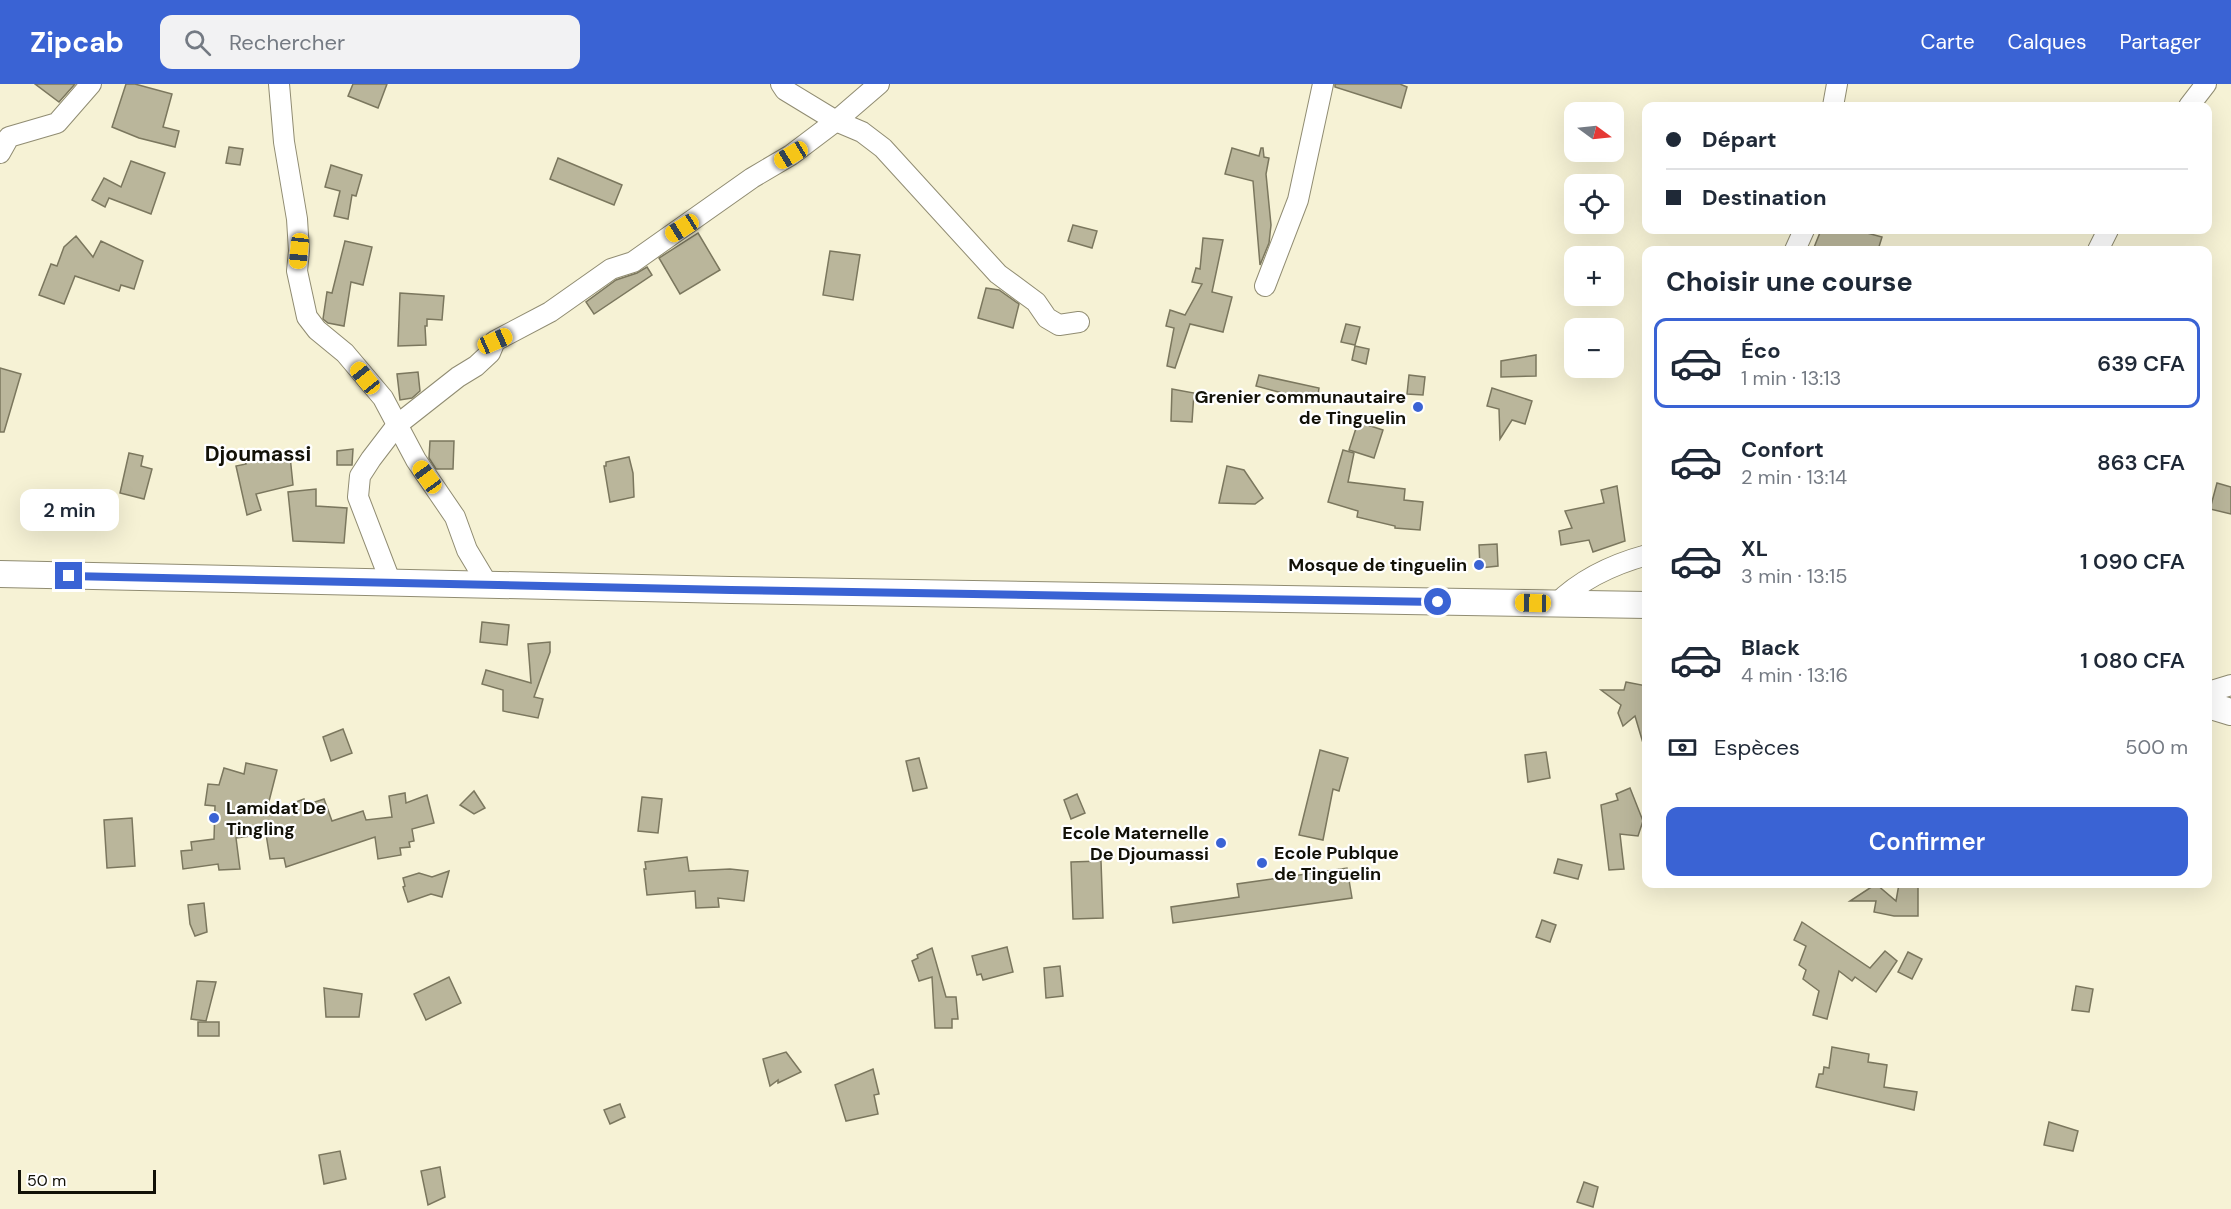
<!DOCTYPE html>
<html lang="fr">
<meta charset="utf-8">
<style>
body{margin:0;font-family:"DM Sans",sans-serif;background:#f2f2f3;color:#1f2937;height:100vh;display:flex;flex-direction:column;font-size:22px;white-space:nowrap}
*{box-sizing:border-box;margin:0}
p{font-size:20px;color:#747a83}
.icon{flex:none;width:33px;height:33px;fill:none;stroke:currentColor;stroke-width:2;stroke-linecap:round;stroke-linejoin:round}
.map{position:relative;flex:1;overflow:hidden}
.details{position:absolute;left:1642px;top:162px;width:570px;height:642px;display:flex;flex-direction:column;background:#fff;border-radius:12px;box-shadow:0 6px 24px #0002}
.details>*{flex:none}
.hud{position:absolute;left:1642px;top:18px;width:570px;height:132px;border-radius:12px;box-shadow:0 6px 24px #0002;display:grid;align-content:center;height:132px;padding:0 24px;background:#fff}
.needle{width:39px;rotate:105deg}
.buttons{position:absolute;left:1564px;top:18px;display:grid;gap:12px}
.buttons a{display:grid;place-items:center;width:60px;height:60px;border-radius:12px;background:#fff;box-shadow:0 6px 24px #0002;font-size:30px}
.scale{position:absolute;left:18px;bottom:15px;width:138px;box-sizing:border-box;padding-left:6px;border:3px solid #121107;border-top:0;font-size:16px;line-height:21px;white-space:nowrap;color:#121107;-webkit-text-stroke:4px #fff;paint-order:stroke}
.end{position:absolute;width:27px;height:27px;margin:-14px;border:8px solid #3a63d4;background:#fff;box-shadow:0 0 0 3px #fff}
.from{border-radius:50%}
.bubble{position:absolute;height:42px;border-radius:12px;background:#fff;box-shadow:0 6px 24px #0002;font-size:20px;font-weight:600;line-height:42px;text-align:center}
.car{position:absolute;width:18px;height:36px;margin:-18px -9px;border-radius:8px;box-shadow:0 0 4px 2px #0007;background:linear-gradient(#f5c518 24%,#345 0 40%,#f5c518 0 76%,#345 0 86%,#f5c518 0)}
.hud b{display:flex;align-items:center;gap:21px;height:57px;font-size:22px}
.hud b+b{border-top:2px solid #e0e1e3}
.hud i{width:15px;height:15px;background:#1f2937}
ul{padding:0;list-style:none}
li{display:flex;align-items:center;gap:18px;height:90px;margin:0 12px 9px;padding:0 12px;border:3px solid transparent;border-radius:12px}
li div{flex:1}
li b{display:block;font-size:22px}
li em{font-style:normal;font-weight:600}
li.selected{border-color:#3a63d4}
li>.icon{width:54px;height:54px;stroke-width:1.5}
h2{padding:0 24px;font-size:27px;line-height:72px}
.pay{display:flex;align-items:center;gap:15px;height:66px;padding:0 24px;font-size:22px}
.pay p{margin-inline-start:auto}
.cta{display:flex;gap:12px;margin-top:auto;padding:12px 24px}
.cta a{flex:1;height:69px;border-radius:12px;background:#3a63d4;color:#fff;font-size:24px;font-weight:600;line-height:69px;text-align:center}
header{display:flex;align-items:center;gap:36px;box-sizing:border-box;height:84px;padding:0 30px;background:#3a63d4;color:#fff}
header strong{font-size:28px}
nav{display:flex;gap:33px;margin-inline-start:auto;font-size:21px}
.search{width:420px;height:54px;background:#f2f2f3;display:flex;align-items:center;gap:15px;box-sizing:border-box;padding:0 21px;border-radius:12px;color:#747a83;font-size:22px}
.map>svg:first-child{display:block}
.building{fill:#bab69b;stroke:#7b775e;stroke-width:1.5}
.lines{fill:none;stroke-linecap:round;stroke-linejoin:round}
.minor-casing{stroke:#908c72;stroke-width:22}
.major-casing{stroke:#908c72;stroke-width:28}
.minor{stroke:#fff;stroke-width:20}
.major{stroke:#fff;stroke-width:26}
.route{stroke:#3a63d4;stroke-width:8}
.poi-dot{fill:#3a63d4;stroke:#fff;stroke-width:2}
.labels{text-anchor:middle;stroke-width:4.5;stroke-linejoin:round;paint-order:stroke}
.poi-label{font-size:18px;font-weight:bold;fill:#121107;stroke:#fff;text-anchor:end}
.quarter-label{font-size:21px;font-weight:bold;fill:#121107;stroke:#fff}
</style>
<header>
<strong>Zipcab</strong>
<div class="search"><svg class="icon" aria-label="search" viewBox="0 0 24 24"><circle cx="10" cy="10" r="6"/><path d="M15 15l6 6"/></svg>Rechercher</div>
<nav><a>Carte</a><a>Calques</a><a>Partager</a></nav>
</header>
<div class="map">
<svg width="2231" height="1125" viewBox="0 0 2231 1125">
<rect width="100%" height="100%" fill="#f6f2d5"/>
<g class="building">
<polygon points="35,0 75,0 59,18"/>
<polygon points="126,0 135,0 172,10 163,43 179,47 175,63 139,54 112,43"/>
<polygon points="353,0 387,0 378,24 348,12"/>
<polygon points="1335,0 1400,0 1407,3 1401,24 1335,3"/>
<polygon points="229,63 243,65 240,81 226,79"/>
<polygon points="1232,64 1259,72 1261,64 1263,64 1264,73 1269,74 1266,90 1271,141 1269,159 1260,181 1253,97 1225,90"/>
<polygon points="558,74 622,101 614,121 550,95"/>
<polygon points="131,77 165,89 151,130 109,114 105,123 92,116 104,94 121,103"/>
<polygon points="331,81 362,91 356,112 352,111 348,135 334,132 340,107 325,103"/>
<polygon points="1073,141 1097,147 1092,164 1068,157"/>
<polygon points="1821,146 1856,146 1882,153 1878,166 1813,166"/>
<polygon points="698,149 720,186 680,210 659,174"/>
<polygon points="76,152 93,173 101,157 143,177 134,205 121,201 119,207 75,192 64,220 39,211 51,180 57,182 64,163"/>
<polygon points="1203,154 1223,156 1212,208 1232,213 1223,248 1190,240 1175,284 1167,282 1174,244 1166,242 1170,226 1185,231 1202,200 1192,198 1196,184 1200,185"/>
<polygon points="345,157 372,163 363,201 351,198 344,242 328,239 323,235 327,208 332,209"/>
<polygon points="830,167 860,171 853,216 823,211"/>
<polygon points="647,183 652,191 594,230 586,218 616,196 637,189"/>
<polygon points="986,204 999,206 1019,220 1013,244 978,234"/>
<polygon points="400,209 444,212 442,236 427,235 427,242 425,242 426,261 398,262"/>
<polygon points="1346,240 1360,243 1355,261 1341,258"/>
<polygon points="1355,262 1369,265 1366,280 1352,276"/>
<polygon points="1536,271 1536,292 1501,293 1501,277"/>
<polygon points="0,284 21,290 4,348 0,348"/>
<polygon points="418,288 420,307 412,314 400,316 397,290"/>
<polygon points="1259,291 1319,304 1317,318 1256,302"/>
<polygon points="1409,291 1425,293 1423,311 1407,310"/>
<polygon points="1492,304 1532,317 1525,340 1512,336 1500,355 1499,325 1487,322"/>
<polygon points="1172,305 1194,309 1192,338 1171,337"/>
<polygon points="1358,338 1383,346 1374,374 1349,366"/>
<polygon points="430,357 454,357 453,385 436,385 429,374"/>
<polygon points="353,365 352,381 337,381 337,367"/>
<polygon points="1343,366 1354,369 1348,398 1405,405 1404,416 1423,418 1420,446 1395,444 1395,442 1357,433 1358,427 1328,418"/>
<polygon points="129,369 143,372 141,382 152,385 144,415 120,409"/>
<polygon points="290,372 293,401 256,410 261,426 247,431 236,382 246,380 245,376"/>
<polygon points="629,373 633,389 634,413 610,418 604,382 606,382 606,378"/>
<polygon points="1227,382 1244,386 1263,414 1255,420 1219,419"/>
<polygon points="2217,399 2231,403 2231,430 2210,425"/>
<polygon points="1617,402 1625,457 1593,468 1589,456 1561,461 1559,447 1572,444 1565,427 1604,419 1601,406"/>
<polygon points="316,405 316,422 347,424 344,459 293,457 288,408"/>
<polygon points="1497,460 1498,482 1480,484 1479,461"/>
<polygon points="482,538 509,541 507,561 480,558"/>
<polygon points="550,558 550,568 534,613 543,615 538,634 503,627 503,606 482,600 486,586 531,599 528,560"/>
<polygon points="1626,598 1647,602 1647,658 1643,659 1635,632 1623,642 1618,629 1621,621 1601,606 1624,606"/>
<polygon points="343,645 352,669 331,677 323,653"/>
<polygon points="1320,666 1348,674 1339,707 1333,705 1323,756 1299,751"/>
<polygon points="1546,668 1550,694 1528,698 1525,671"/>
<polygon points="919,674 927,704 913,707 906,677"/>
<polygon points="246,679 277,686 266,729 304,715 306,721 324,715 332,737 363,727 366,736 392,733 389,712 405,709 406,719 427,711 434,739 412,745 414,757 409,758 410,763 400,764 401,771 378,775 375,753 286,783 284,774 270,775 266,750 236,754 240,785 219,786 218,780 183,785 181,767 192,766 191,758 214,755 215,722 205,721 208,700 219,701 224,684 244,690"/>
<polygon points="1630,704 1643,737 1638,752 1620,750 1624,785 1609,786 1601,721 1618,716 1616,710"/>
<polygon points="474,707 485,724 474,730 460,721"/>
<polygon points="1077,710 1085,729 1071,735 1064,716"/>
<polygon points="642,713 662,715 658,749 638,747"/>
<polygon points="132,734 135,782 107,784 104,736"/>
<polygon points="687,773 689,787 730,785 748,787 744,817 718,814 719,823 696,824 695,807 647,811 644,785 646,785 645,778"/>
<polygon points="1558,775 1582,781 1578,795 1554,789"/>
<polygon points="1101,777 1103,834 1073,835 1071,778"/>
<polygon points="1347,784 1352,814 1173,839 1171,823 1239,813 1237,800"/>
<polygon points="449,787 442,813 431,810 408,818 403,803 405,802 403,794 419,789 432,793"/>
<polygon points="1876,800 1896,817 1899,800 1918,800 1918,832 1894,832 1874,828 1876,817 1850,817"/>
<polygon points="204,819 207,848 195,852 190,840 188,821"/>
<polygon points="1542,836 1556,841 1550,858 1536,853"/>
<polygon points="1802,838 1870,884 1885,867 1897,877 1876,908 1855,893 1852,897 1839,887 1827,935 1813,931 1819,907 1803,895 1806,886 1799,881 1806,862 1794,856"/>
<polygon points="1007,863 1013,888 983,896 981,890 977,891 972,872"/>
<polygon points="932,864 946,913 956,913 958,935 952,935 952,944 935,944 932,893 919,897 912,877 918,874 917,871"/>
<polygon points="1908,868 1922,875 1912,895 1898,888"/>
<polygon points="1060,882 1063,912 1046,914 1044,884"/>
<polygon points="449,893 461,919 426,936 414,910"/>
<polygon points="197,897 216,898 206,937 191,935"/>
<polygon points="2076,902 2093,905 2089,928 2072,926"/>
<polygon points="324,904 362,910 359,933 326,933"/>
<rect x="198" y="938" width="21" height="14"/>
<polygon points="1832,963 1869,970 1868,978 1887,981 1884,1003 1917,1008 1914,1026 1816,1003 1819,990 1823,990 1824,983 1829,984"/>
<polygon points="786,968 801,988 778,999 778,996 770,1002 763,975"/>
<polygon points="873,985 879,1010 874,1011 878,1030 846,1037 835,1001"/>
<polygon points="620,1020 625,1033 610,1040 604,1026"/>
<polygon points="2049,1038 2078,1047 2073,1067 2044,1061"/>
<polygon points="340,1067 346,1095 324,1100 319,1071"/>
<polygon points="440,1083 445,1113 428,1121 421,1087"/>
<polygon points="1584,1098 1598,1103 1593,1123 1577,1118"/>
</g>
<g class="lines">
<defs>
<g id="minor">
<polyline points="279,0 284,58 297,135 299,167 297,187 307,233 317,246 345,269 383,314 416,376 455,433 467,466 488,501"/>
<polyline points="781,0 785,6 836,37 862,48 883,64 998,190 1036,218 1047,234 1059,241 1079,238"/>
<polyline points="1833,22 1837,0"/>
<polyline points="2189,22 2206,0"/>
<polyline points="0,69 9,53 57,39 91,0"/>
<polyline points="1795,166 1804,146"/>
<polyline points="2098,166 2108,146"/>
<polyline points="1265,202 1298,116 1323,0"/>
<polyline points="391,499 358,413 360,392 371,375 397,341 458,293 476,282 490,269 495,257 550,228 611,185 633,178 752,94 791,71 836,37 879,0"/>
<path d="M1556 520C1581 495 1614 480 1647 471"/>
<polyline points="2208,608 2231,601"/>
</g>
<g id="major">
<polyline points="0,490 731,506 1647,521"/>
<polyline points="2208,621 2231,628"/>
</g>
</defs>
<use href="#minor" class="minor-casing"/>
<use href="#major" class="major-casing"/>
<use href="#minor" class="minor"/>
<use href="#major" class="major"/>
</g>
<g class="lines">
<polyline class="route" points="69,492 731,506 1438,518"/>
</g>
<g class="poi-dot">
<circle cx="1418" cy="323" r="6"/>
<circle cx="1479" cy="481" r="6"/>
<circle cx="214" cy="734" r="6"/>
<circle cx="1221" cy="759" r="6"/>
<circle cx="1262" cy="779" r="6"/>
</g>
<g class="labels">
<g class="poi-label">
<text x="1406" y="319">Grenier communautaire<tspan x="1406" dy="21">de Tinguelin</tspan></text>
<text x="1467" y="487">Mosque de tinguelin</text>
<text x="226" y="730" text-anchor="start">Lamidat De<tspan x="226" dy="21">Tingling</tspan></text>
<text x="1209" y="755">Ecole Maternelle<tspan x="1209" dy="21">De Djoumassi</tspan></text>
<text x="1274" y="775" text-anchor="start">Ecole Publque<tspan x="1274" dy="21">de Tinguelin</tspan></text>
</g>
<g class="quarter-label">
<text x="258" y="377">Djoumassi</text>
</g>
</g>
</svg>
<div class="buttons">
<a><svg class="needle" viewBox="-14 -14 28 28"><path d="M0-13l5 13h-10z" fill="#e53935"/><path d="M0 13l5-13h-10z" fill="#747a83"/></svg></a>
<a><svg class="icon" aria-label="locate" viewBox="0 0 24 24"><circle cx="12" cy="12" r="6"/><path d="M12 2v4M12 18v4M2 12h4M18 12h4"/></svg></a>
<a>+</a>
<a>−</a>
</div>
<div class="scale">50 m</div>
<i class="end from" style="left:1438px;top:518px"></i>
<i class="end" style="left:69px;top:492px"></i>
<div class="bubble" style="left:20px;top:405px;width:99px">2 min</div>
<i class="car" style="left:791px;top:71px;rotate:239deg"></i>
<i class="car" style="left:682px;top:144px;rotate:238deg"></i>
<i class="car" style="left:299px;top:167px;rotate:186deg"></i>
<i class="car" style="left:495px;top:257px;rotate:66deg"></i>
<i class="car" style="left:365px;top:294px;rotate:321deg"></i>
<i class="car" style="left:427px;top:393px;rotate:324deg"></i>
<i class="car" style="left:1533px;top:519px;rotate:271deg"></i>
<div class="hud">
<b><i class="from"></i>Départ</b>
<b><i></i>Destination</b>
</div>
<section class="details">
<h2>Choisir une course</h2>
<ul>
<li class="selected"><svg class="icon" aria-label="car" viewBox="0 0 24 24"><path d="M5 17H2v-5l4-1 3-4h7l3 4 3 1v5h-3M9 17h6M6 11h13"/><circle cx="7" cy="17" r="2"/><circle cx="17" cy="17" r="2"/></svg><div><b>Éco</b><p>1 min · 13:13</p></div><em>639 CFA</em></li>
<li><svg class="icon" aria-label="car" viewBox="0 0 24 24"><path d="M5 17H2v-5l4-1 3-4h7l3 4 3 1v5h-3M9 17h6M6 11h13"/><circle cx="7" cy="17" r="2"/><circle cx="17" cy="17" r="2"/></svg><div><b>Confort</b><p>2 min · 13:14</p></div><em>863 CFA</em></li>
<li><svg class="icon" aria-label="car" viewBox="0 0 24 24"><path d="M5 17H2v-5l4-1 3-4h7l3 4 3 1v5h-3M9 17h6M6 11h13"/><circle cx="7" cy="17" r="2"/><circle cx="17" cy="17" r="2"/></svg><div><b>XL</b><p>3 min · 13:15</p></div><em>1 090 CFA</em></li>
<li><svg class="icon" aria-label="car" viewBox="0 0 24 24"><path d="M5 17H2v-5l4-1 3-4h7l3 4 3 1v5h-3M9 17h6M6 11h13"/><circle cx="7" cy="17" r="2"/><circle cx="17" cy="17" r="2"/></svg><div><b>Black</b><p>4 min · 13:16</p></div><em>1 080 CFA</em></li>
</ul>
<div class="pay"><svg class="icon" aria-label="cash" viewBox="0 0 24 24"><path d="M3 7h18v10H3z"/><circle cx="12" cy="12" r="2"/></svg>Espèces<p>500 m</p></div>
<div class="cta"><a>Confirmer</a></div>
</section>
</div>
